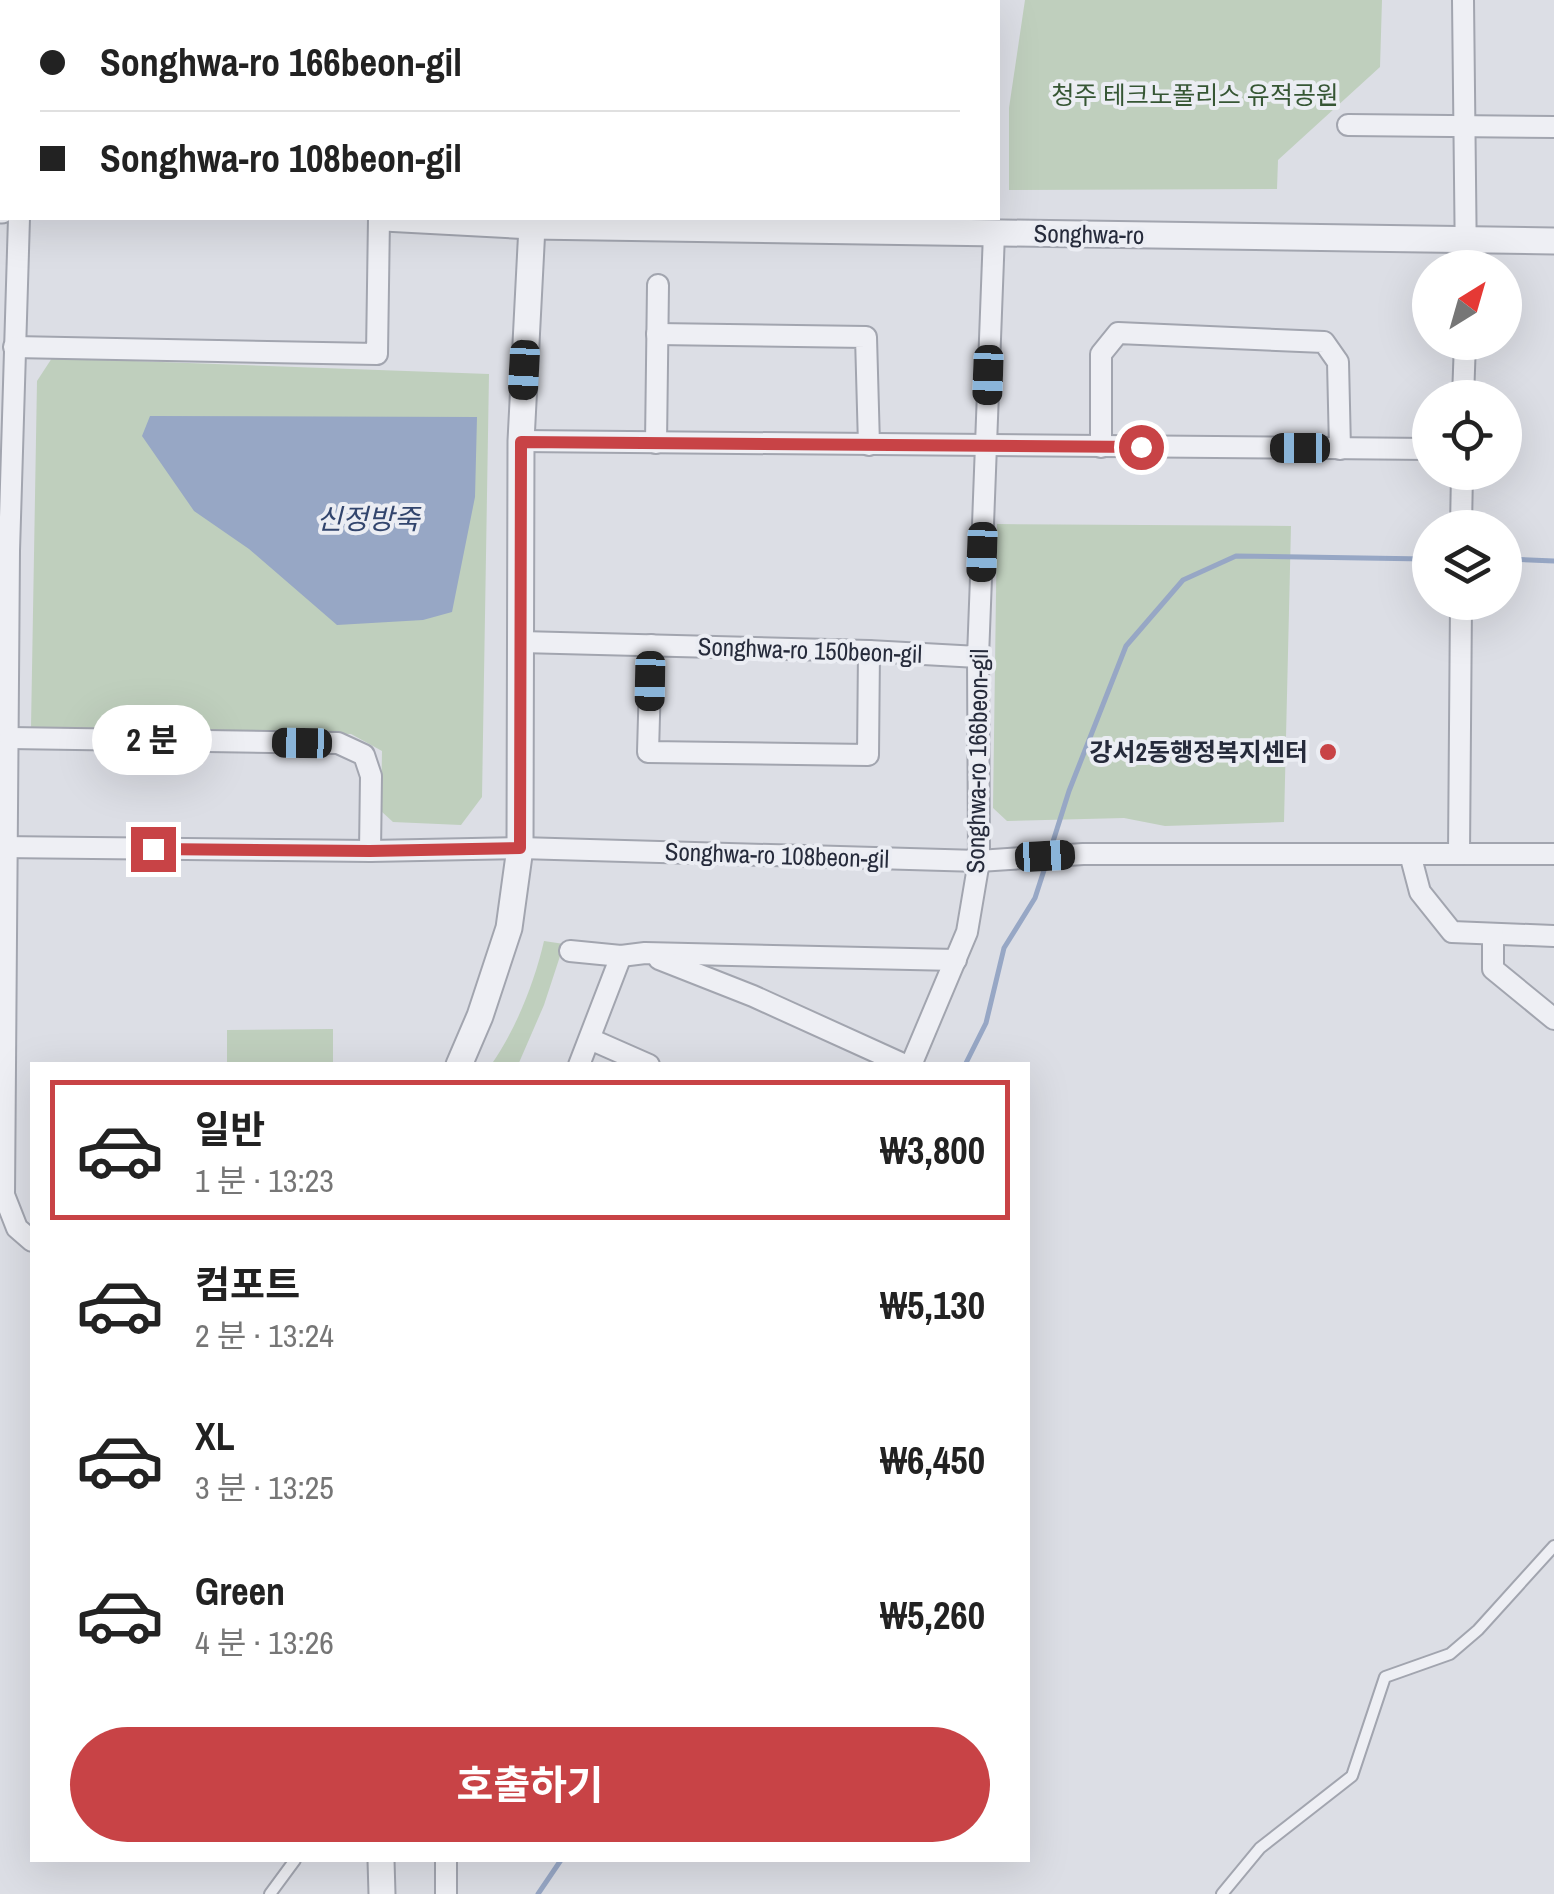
<!DOCTYPE html>
<html lang="ko">
<meta charset="utf-8">
<style>
body{margin:0;font-family:"Archivo Narrow","Noto Sans KR",sans-serif;background:#f2f2f2;color:#222;height:100vh;display:flex;flex-direction:column;font-size:38px;white-space:nowrap}
*{box-sizing:border-box;margin:0}
p{font-size:32px;color:#767676}
.icon{flex:none;width:55px;height:55px;fill:none;stroke:currentColor;stroke-width:2;stroke-linecap:round;stroke-linejoin:round}
.map{position:relative;flex:1;overflow:hidden}
.side{position:absolute;left:30px;top:1062px;width:1000px;height:800px;display:flex;flex-direction:column;background:#fff;border-radius:0px;box-shadow:0 10px 40px #0002}
.side>*{flex:none}
.top-card{position:absolute;left:0px;top:0px;width:1000px;height:220px;box-shadow:0 10px 40px #0002;display:grid;align-content:center;height:220px;padding:0 40px;background:#fff}
.needle{width:65px;rotate:37deg}
.fabs{position:absolute;left:1412px;top:250px;display:grid;gap:20px}
.fabs a{display:grid;place-items:center;width:110px;height:110px;border-radius:50%;background:#fff;box-shadow:0 10px 40px #0002;font-size:50px}
.end{position:absolute;width:45px;height:45px;margin:-22px;border:12px solid #c84346;background:#fff;box-shadow:0 0 0 5px #fff}
.from{border-radius:50%}
.bubble{position:absolute;height:70px;border-radius:35px;background:#fff;box-shadow:0 10px 40px #0002;font-size:32px;font-weight:700;line-height:70px;text-align:center}
.car{position:absolute;width:30px;height:60px;margin:-30px -15px;border-radius:12px;box-shadow:0 0 8px 2px #0007;background:linear-gradient(#222 24%,#8ab4d8 0 40%,#222 0 76%,#8ab4d8 0 86%,#222 0)}
.top-card b{display:flex;align-items:center;gap:35px;height:95px;font-size:38px}
.top-card b+b{border-top:2px solid #e0e0e0}
.top-card i{width:25px;height:25px;background:#222}
ul{padding:18px 0 0;list-style:none}
li{display:flex;align-items:center;gap:30px;height:140px;margin:0 20px 15px;padding:0 20px;border:5px solid transparent;border-radius:0px}
li div{flex:1}
li b{display:block;font-size:38px}
li em{font-style:normal;font-weight:700}
li.active{border-color:#c84346}
li>.icon{width:90px;height:90px;stroke-width:1.5}
.primary-button{display:flex;gap:20px;margin-top:auto;padding:20px 40px}
.primary-button a{flex:1;height:115px;border-radius:60px;background:#c84346;color:#fff;font-size:40px;font-weight:700;line-height:115px;text-align:center}
.map>svg:first-child{display:block}
.built{fill:#cacdd7}
.green{fill:#bfcfbd}
.water{fill:#97a7c5}
.lines{fill:none;stroke-linecap:round;stroke-linejoin:round}
.stream{stroke:#97a7c5;stroke-width:5}
.service-casing{stroke:#a2a5af;stroke-width:14}
.minor-casing{stroke:#a2a5af;stroke-width:24}
.tertiary-casing{stroke:#a2a5af;stroke-width:29}
.service{stroke:#eeeff4;stroke-width:10}
.minor{stroke:#eeeff4;stroke-width:20}
.tertiary{stroke:#eeeff4;stroke-width:25}
.route{stroke:#c84346;stroke-width:12}
.poi-dot{fill:#c84346;stroke:#ebedf3;stroke-width:4}
.labels{text-anchor:middle;stroke-width:8;stroke-linejoin:round;paint-order:stroke}
.park-label{font-size:25px;fill:#365634;stroke:#ebedf3}
.street-label{font-size:25px;fill:#262b3b;stroke:#ebedf3}
.poi-label{font-size:25px;font-weight:bold;fill:#262b3b;stroke:#ebedf3;text-anchor:end}
.water-label{font-size:28px;font-style:italic;fill:#32456d;stroke:#ebedf3}
</style>
<div class="map">
<svg width="1554" height="1894" viewBox="0 0 1554 1894">
<rect width="100%" height="100%" fill="#dcdee5"/>
<polygon class="built" points="41,0 518,0 41,2"/>
<g class="green">
<polygon points="1025,0 1382,0 1380,67 1278,160 1277,189 1009,190 1009,108"/>
<polygon points="52,358 489,374 482,797 461,825 393,822 381,811 382,751 351,734 31,728 37,381"/>
<polygon points="997,524 1291,526 1284,822 1165,826 1124,818 1007,821 993,808"/>
<path d="M544 941 564 944 544 1005 518 1065H491C516 1029 534 984 544 941Z"/>
<polygon points="333,1029 333,1065 227,1065 227,1030"/>
</g>
<polygon class="water" points="150,416 477,417 475,497 452,612 423,620 337,625 249,549 194,511 142,436"/>
<g class="lines">
<g class="stream">
<polyline points="1505,559 1554,561"/>
<polyline points="1050,851 1069,791 1126,646 1183,580 1236,556 1426,559"/>
<polyline points="965,1065 986,1023 1004,948 1035,898 1047,861"/>
<polyline points="538,1894 561,1860"/>
</g>
<defs>
<g id="service">
<polyline points="270,1894 295,1860"/>
<polyline points="1222,1894 1260,1848 1352,1776 1385,1677 1450,1654 1478,1630 1554,1546"/>
</g>
<g id="minor">
<polyline points="1463,0 1466,268"/>
<polyline points="24,2 24,0"/>
<polyline points="388,2 388,0"/>
<polyline points="537,2 537,0"/>
<polyline points="1348,125 1554,127"/>
<polyline points="19,218 9,551 4,1195 17,1228 32,1241"/>
<polyline points="657,334 866,337 869,445"/>
<polyline points="14,347 377,354 379,218"/>
<polyline points="1463,398 1465,342"/>
<polyline points="521,441 1430,449"/>
<polyline points="656,443 658,285"/>
<polyline points="1101,447 1101,354 1118,333 1324,342 1338,362 1340,449"/>
<polyline points="1461,528 1462,472"/>
<polyline points="521,642 869,651 978,657"/>
<polyline points="651,645 648,752 868,755 869,651"/>
<polyline points="10,738 338,743 364,755 371,776 370,851"/>
<polyline points="0,847 370,851 520,848 979,861 1083,854 1554,854"/>
<polyline points="1410,854 1420,892 1452,932 1554,936"/>
<polyline points="1459,854 1461,602"/>
<polyline points="1493,934 1493,969 1554,1019"/>
<polyline points="570,951 621,956 645,953 956,960"/>
<polyline points="659,959 753,996 905,1065"/>
<polyline points="590,1039 649,1065"/>
<polyline points="579,1065 621,956"/>
<polyline points="911,1065 967,932 979,861 978,657 994,233"/>
<polyline points="446,1894 446,1860"/>
</g>
<g id="tertiary">
<polyline points="0,210 2,210"/>
<polyline points="384,218 532,226 1554,241"/>
<polyline points="459,1065 480,1016 509,928 520,848 521,441 532,226"/>
<polyline points="381,1860 382,1894"/>
</g>
</defs>
<use href="#service" class="service-casing"/>
<use href="#minor" class="minor-casing"/>
<use href="#tertiary" class="tertiary-casing"/>
<use href="#service" class="service"/>
<use href="#minor" class="minor"/>
<use href="#tertiary" class="tertiary"/>
</g>
<g class="lines">
<polyline class="route" points="153,849 370,851 520,848 521,442 1141,447"/>
</g>
<circle class="poi-dot" cx="1328" cy="752" r="10"/>
<g class="labels">
<g class="park-label">
<text x="1195" y="104">청주 테크노폴리스 유적공원</text>
</g>
<g class="street-label">
<text transform="translate(1089 234) rotate(1)" y="9">Songhwa-ro</text>
<text transform="translate(810 650) rotate(2)" y="9">Songhwa-ro 150beon-gil</text>
<text transform="translate(977 761) rotate(-89)" y="9">Songhwa-ro 166beon-gil</text>
<text transform="translate(777 855) rotate(2)" y="9">Songhwa-ro 108beon-gil</text>
</g>
<g class="poi-label">
<text x="1308" y="761">강서2동행정복지센터</text>
</g>
<g class="water-label">
<text x="368" y="529">신정방죽</text>
</g>
</g>
</svg>
<div class="fabs">
<a><svg class="needle" viewBox="-14 -14 28 28"><path d="M0-13l5 13h-10z" fill="#e53935"/><path d="M0 13l5-13h-10z" fill="#767676"/></svg></a>
<a><svg class="icon" aria-label="locate" viewBox="0 0 24 24"><circle cx="12" cy="12" r="6"/><path d="M12 2v4M12 18v4M2 12h4M18 12h4"/></svg></a>
<a><svg class="icon" aria-label="layers" viewBox="0 0 24 24"><path d="M12 4l9 5-9 5-9-5zM3 14l9 5 9-5"/></svg></a>
</div>
<i class="end from" style="left:1141px;top:447px"></i>
<i class="end" style="left:153px;top:849px"></i>
<div class="bubble" style="left:92px;top:705px;width:120px">2 분</div>
<i class="car" style="left:524px;top:370px;rotate:183deg"></i>
<i class="car" style="left:988px;top:375px;rotate:182deg"></i>
<i class="car" style="left:1300px;top:448px;rotate:270deg"></i>
<i class="car" style="left:982px;top:552px;rotate:182deg"></i>
<i class="car" style="left:650px;top:681px;rotate:181deg"></i>
<i class="car" style="left:302px;top:743px;rotate:271deg"></i>
<i class="car" style="left:1045px;top:856px;rotate:87deg"></i>
<div class="top-card">
<b><i class="from"></i>Songhwa-ro 166beon-gil</b>
<b><i></i>Songhwa-ro 108beon-gil</b>
</div>
<section class="side">
<ul>
<li class="active"><svg class="icon" aria-label="car" viewBox="0 0 24 24"><path d="M5 17H2v-5l4-1 3-4h7l3 4 3 1v5h-3M9 17h6M6 11h13"/><circle cx="7" cy="17" r="2"/><circle cx="17" cy="17" r="2"/></svg><div><b>일반</b><p>1 분 · 13:23</p></div><em>₩3,800</em></li>
<li><svg class="icon" aria-label="car" viewBox="0 0 24 24"><path d="M5 17H2v-5l4-1 3-4h7l3 4 3 1v5h-3M9 17h6M6 11h13"/><circle cx="7" cy="17" r="2"/><circle cx="17" cy="17" r="2"/></svg><div><b>컴포트</b><p>2 분 · 13:24</p></div><em>₩5,130</em></li>
<li><svg class="icon" aria-label="car" viewBox="0 0 24 24"><path d="M5 17H2v-5l4-1 3-4h7l3 4 3 1v5h-3M9 17h6M6 11h13"/><circle cx="7" cy="17" r="2"/><circle cx="17" cy="17" r="2"/></svg><div><b>XL</b><p>3 분 · 13:25</p></div><em>₩6,450</em></li>
<li><svg class="icon" aria-label="car" viewBox="0 0 24 24"><path d="M5 17H2v-5l4-1 3-4h7l3 4 3 1v5h-3M9 17h6M6 11h13"/><circle cx="7" cy="17" r="2"/><circle cx="17" cy="17" r="2"/></svg><div><b>Green</b><p>4 분 · 13:26</p></div><em>₩5,260</em></li>
</ul>
<div class="primary-button"><a>호출하기</a></div>
</section>
</div>
